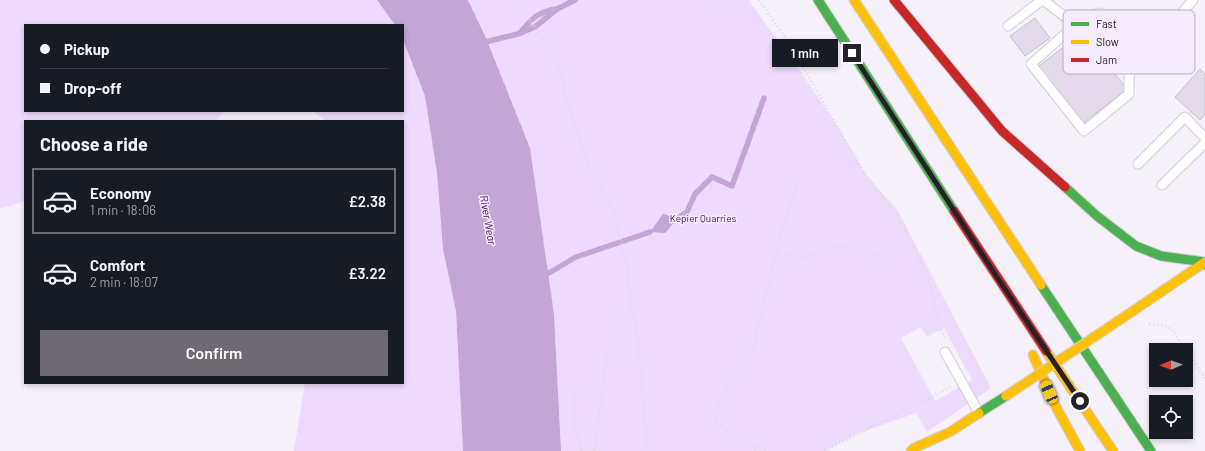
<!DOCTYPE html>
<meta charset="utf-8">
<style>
body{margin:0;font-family:Barlow,sans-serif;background:#20242c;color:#f1f3f6;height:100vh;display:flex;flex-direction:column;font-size:15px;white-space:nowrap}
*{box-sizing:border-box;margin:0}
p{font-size:13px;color:#9ea1a6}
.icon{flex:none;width:22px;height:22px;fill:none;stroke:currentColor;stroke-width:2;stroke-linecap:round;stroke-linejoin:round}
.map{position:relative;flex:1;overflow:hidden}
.drawer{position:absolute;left:24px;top:120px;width:380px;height:264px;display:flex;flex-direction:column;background:#171b24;border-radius:0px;box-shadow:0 2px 6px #0003}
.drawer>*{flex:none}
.hud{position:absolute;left:24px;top:24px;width:380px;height:88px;border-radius:0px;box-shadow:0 2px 6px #0003;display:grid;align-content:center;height:88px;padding:0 16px;background:#171b24}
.needle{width:26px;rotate:268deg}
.fabs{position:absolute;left:1149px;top:343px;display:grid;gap:8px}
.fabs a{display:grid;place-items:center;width:44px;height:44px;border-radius:0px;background:#171b24;box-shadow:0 2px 6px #0003;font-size:20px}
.end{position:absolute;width:18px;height:18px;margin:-9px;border:5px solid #26202a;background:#fff;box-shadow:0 0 0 2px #fff}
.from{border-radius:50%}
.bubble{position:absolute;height:28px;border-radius:0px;background:#171b24;box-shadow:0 2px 6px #0003;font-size:13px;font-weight:600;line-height:28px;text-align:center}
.car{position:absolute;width:12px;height:24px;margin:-12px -6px;border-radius:5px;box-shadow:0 0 3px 1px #0007;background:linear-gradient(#f5c518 24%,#345 0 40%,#f5c518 0 76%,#345 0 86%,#f5c518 0)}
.hud b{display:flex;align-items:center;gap:14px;height:38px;font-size:15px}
.hud b+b{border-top:1px solid #363941}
.hud i{width:10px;height:10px;background:#f1f3f6}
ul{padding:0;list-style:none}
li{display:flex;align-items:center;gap:12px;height:66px;margin:0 8px 6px;padding:0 8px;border:2px solid transparent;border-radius:0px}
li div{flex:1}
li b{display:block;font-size:15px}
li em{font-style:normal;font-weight:600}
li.current{border-color:#6e6972}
li>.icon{width:36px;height:36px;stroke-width:1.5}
h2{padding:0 16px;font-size:18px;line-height:48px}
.primary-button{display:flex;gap:8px;margin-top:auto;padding:8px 16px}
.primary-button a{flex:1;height:46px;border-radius:0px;background:#6e6972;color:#fff;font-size:16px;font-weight:600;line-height:46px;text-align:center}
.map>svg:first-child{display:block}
.green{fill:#eedafc;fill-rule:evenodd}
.water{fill:#c3a5d6}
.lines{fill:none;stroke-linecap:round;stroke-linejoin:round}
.stream{stroke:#c3a5d6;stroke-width:5.5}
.building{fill:#e4daeb;stroke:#c5c0c9}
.lane-casing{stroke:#d2cdd6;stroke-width:11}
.fast-casing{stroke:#d2cdd6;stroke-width:11}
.slow-casing{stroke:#d2cdd6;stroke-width:11}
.jam-casing{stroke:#d2cdd6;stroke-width:11}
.path{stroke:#dcdadc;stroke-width:2.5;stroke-dasharray:1 3;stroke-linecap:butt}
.lane{stroke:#fefdfe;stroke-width:9}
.fast{stroke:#4caf50;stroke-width:9}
.slow{stroke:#ffc107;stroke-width:9}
.jam{stroke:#c62828;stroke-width:9}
.slow-bridge-casing{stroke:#d2cdd6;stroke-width:11;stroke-linecap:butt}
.slow-bridge{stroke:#ffc107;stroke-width:9}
.route{stroke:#26202a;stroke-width:5}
.labels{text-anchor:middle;stroke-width:3;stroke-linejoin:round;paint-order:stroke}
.park-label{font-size:10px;fill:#420b5c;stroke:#f6ecfd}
.water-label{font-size:11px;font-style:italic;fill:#471161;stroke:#f6ecfd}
.key{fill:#f6ecfd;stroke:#b8afbe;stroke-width:1}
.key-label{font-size:11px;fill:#26202a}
</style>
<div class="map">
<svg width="1205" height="451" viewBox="0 0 1205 451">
<rect width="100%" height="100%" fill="#f5f0f9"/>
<g class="green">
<polygon points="0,0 377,0 395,25 25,25 25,111 225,111 214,121 25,121 25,201 0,209"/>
<path d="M468 0H748L796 65 836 124 866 175 898 211 991 388 927 432 916 413 856 434 825 451H561L554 314 530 148 486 38ZM921 327 927 337 944 328 972 380 935 401 901 338Z"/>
<polygon points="403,40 425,96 437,173 443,249 456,311 463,451 294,451 305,383 403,383 403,121 326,121 313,111 403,111"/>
</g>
<g class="water">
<polygon points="377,0 468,0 486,38 530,148 554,314 561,451 463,451 456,311 443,249 437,173 425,96 403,40 403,25 395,25"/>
<polygon points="663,214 678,218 665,233 650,232"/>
</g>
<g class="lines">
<g class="stream">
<path d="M520 33C531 19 538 12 556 9"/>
<polyline points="481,43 518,34 535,27 557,9 575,0"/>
<polyline points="678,218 687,212 695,194 712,177 732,186 764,98"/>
<polyline points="542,277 576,257 650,232"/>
</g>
</g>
<g class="building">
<polygon points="1035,18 1050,38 1025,56 1010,36"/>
<polygon points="1099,19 1128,56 1111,69 1127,89 1082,124 1038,67"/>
<polygon points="1200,69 1205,74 1205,114 1200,120 1175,97"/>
</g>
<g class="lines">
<defs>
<g id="lane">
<polyline points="1043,0 1068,19 1082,19 1099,13 1120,22 1137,40 1129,79 1129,94 1084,131 1031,64 1082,19"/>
<polyline points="1008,26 1042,0"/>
<polyline points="1137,40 1152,39 1169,28 1193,0"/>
<polyline points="1138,164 1185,117 1205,138"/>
<polyline points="1162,185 1205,143"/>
<polyline points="945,352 979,413"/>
</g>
<g id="fast">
<polyline points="818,0 954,211"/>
<polyline points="1065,187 1097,216 1136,246 1161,256 1205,262 1205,265"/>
<polyline points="1041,285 1151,451"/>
<polyline points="979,413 1006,396"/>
</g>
<g id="slow">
<polyline points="854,0 1041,285"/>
<polyline points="1133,311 1205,262"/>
<polyline points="1046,351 1113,451"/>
<polyline points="1033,355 1056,407 1080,451"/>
<polyline points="911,451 914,448 950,432 979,413"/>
</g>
<g id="jam">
<polyline points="894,0 1002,131 1065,187"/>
<polyline points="954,211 1046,351"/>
</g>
</defs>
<use href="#lane" class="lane-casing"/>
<use href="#fast" class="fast-casing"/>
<use href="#slow" class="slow-casing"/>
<use href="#jam" class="jam-casing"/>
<g class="path">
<polyline points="515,0 535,27 560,69 567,101 587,163 614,212 627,268 631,305 636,322 648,451"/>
<polyline points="711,0 713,5 731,9 751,0"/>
<polyline points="759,0 787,40 866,175 897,215 919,259 933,293 938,324 947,340"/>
<polyline points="776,253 805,257 821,253 841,245 882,257 911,243"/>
<path d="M1149 324C1175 325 1172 331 1185 350"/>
<polyline points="1186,351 1205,378"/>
<polyline points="576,387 574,409 576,435 582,451"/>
<polyline points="759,447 718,424 713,415 727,389 753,349 776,253 797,184"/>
<polyline points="594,451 607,360 614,337 631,306"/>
<polyline points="755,451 759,447 766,451"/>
<polyline points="825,451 951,387"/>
</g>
<use href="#lane" class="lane"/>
<use href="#fast" class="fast"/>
<use href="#slow" class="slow"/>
<use href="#jam" class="jam"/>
<defs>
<polyline id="slow-bridge" points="1006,396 1133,311"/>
</defs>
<use href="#slow-bridge" class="slow-bridge-casing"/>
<use href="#slow-bridge" class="slow-bridge"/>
</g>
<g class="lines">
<polyline class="route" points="852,53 997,277 1080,401"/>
</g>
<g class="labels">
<g class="park-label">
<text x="703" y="222">Kepier Quarries</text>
</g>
<g class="water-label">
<text transform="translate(488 220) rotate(80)" y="4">River Wear</text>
</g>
</g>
<rect x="1063" y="10" width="132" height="64" rx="6" class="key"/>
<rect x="1071" y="22" width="18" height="4" fill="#4caf50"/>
<rect x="1071" y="40" width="18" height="4" fill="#ffc107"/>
<rect x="1071" y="58" width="18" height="4" fill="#c62828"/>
<g class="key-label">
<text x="1096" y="28">Fast</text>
<text x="1096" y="46">Slow</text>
<text x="1096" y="64">Jam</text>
</g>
</svg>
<div class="fabs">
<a><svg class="needle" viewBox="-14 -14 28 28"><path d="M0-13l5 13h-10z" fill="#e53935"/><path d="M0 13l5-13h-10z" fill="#9ea1a6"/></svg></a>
<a><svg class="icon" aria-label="locate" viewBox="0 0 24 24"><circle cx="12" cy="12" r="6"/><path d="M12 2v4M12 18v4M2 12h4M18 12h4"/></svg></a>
</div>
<i class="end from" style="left:1080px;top:401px"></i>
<i class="end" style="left:852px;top:53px"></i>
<div class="bubble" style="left:772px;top:39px;width:66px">1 min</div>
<i class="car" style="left:1049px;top:392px;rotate:336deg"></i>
<div class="hud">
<b><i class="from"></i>Pickup</b>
<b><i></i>Drop-off</b>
</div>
<section class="drawer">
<h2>Choose a ride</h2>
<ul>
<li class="current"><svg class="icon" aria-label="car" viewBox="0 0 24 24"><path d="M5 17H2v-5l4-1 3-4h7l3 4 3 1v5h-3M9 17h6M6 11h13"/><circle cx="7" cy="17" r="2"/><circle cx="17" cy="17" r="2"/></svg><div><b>Economy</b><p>1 min · 18:06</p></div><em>£2.38</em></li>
<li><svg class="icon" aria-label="car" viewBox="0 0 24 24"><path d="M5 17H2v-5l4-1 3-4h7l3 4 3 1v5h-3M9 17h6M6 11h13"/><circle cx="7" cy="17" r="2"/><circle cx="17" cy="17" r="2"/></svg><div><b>Comfort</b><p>2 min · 18:07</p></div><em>£3.22</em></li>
</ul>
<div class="primary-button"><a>Confirm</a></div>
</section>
</div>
